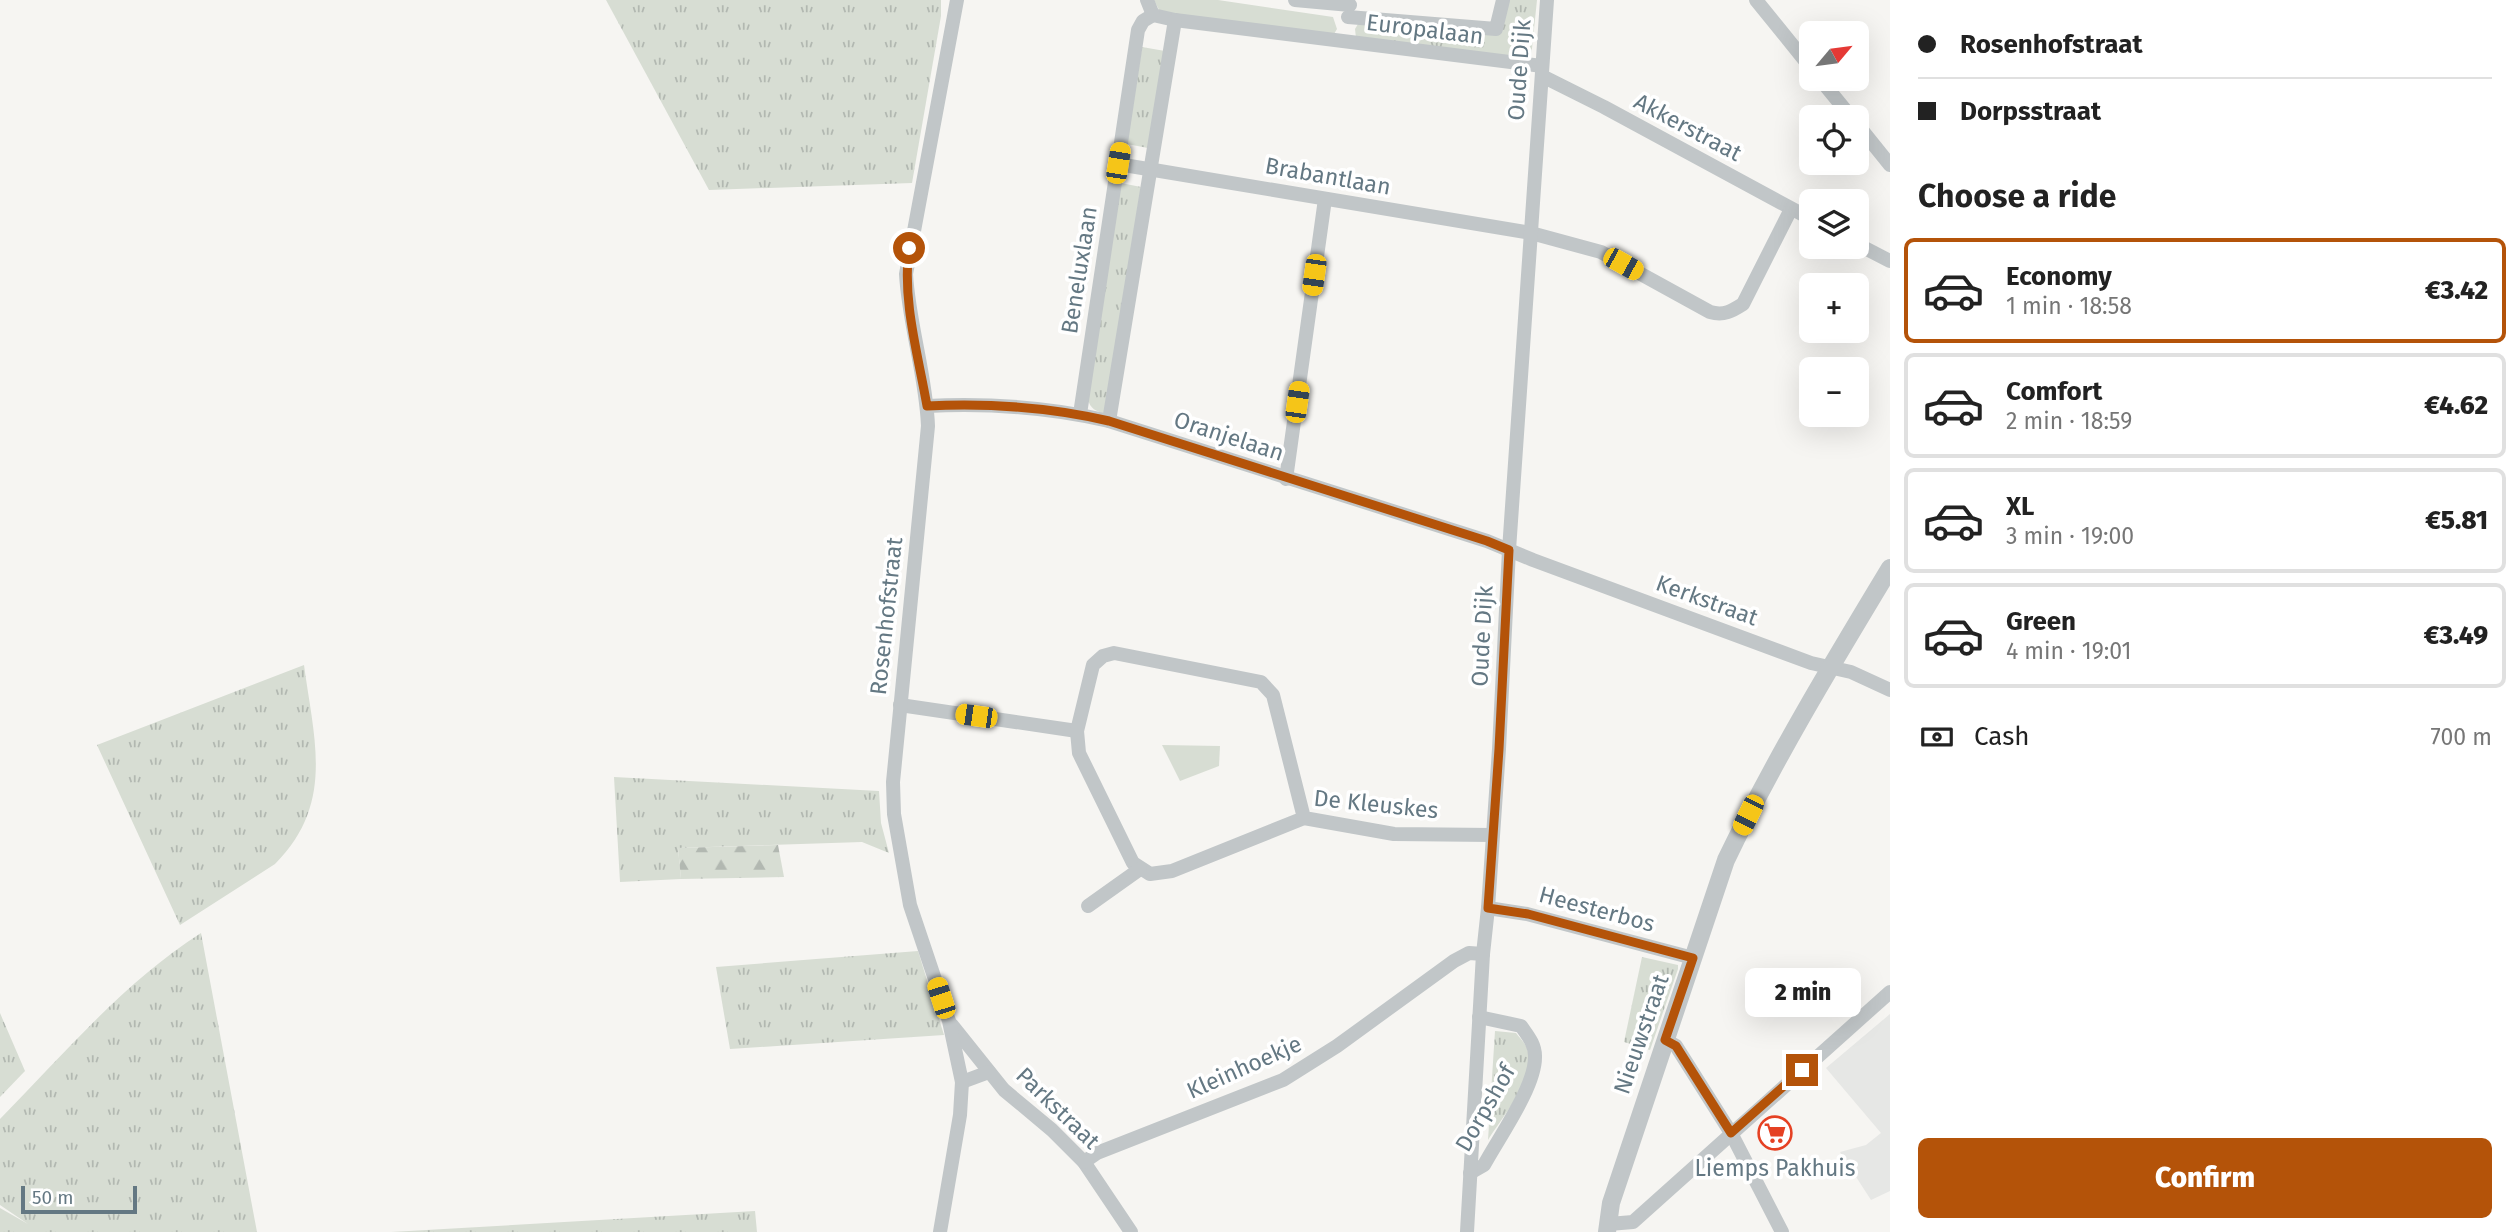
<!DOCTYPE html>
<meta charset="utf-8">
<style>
body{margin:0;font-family:"Fira Sans",sans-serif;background:#f6f6f6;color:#222;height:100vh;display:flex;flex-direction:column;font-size:26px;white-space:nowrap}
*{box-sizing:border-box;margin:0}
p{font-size:23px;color:#767676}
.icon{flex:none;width:38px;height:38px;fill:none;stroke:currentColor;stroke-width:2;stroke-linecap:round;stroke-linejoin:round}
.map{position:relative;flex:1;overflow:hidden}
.drawer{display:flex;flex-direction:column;background:#fff;width:630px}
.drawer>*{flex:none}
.guide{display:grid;align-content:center;height:154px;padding:0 28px;background:#fff}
.needle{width:46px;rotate:61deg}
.controls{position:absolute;left:1799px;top:21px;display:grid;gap:14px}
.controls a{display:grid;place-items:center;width:70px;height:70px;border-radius:10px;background:#fff;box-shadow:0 7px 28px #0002;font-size:35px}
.scale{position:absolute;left:21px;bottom:18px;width:116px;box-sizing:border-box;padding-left:7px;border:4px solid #647883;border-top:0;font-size:19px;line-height:24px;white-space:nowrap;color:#647883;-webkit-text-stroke:5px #fff;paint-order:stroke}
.end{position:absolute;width:32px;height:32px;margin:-16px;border:9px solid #b45309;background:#fff;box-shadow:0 0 0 4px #fff}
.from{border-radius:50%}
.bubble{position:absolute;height:49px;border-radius:10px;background:#fff;box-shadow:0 7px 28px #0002;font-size:23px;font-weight:800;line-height:49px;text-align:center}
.car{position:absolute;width:21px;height:42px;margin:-21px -10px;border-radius:9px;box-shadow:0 0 5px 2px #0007;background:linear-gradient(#f5c518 24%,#345 0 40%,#f5c518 0 76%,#345 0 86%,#f5c518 0)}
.guide b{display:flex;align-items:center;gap:24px;height:66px;font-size:26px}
.guide b+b{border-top:2px solid #e0e0e0}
.guide i{width:18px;height:18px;background:#222}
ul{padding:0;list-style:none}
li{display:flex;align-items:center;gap:21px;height:105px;margin:0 14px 10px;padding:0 14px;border:4px solid #e0e0e0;border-radius:10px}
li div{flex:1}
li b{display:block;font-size:26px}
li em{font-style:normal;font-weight:800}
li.selected{border-color:#b45309}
li>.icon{width:63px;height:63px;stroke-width:1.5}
h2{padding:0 28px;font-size:32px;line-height:84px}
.pay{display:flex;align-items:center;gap:18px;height:77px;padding:0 28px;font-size:26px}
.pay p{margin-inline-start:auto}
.action{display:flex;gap:14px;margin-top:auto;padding:14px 28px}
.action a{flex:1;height:80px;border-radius:10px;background:#b45309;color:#fff;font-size:28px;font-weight:800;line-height:80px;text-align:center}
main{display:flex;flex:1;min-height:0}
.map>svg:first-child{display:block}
.built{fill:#e6e7e5}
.grass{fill:url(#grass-tufts)}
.forest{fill:url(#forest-firs)}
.park{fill:#d7ddd3}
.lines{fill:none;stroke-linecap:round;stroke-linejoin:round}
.minor{stroke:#c1c6c8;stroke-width:14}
.tertiary{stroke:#c1c6c8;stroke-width:18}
.route{stroke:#b45309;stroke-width:9}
.labels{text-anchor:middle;stroke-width:7;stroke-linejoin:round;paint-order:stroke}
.street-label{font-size:23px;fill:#647883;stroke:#fff}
.poi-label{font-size:23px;fill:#647883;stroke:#fff}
</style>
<main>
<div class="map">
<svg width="1890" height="1232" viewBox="0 0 1890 1232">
<defs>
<pattern id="grass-tufts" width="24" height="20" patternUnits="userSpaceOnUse" patternTransform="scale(1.75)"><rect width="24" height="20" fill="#d7ddd3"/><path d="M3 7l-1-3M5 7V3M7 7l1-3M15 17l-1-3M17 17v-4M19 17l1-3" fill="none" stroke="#b2b8b1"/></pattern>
<pattern id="forest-firs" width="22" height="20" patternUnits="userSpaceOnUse" patternTransform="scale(1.75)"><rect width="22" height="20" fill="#d7ddd3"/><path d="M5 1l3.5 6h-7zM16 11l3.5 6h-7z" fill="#b2b8b1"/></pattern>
</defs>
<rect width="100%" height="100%" fill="#f6f5f2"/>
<polygon class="built" points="1890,1014 1890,1191 1871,1200 1840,1152 1866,1145 1881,1133 1826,1068"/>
<g class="grass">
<polygon points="606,0 941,0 941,16 912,183 709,190"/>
<polygon points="1509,0 1537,0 1531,58 1356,38 1355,29 1358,24 1502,32"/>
<polygon points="1142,47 1165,51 1148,148 1127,144"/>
<path d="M1121 183 1141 187 1105 414C1096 411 1090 409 1088 399Z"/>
<path d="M304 665C314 740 335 804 275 864L180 925 97 745Z"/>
<polygon points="614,777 879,791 881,823 889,853 862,842 678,848 681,879 620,882"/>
<path d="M201 933 257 1232H0V1208L28 1224 0 1205V1119C64 1054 124 982 201 933Z"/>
<polygon points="918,951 944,1035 730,1049 716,967"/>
<polygon points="1642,957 1678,965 1678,969 1650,1050 1624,1042"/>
<polygon points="0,1013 25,1071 0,1097"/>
<path d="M1495 1031 1516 1033C1519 1037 1524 1042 1526 1046 1540 1074 1502 1117 1488 1140Z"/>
<polygon points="755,1211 757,1232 391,1232"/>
</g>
<polygon class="forest" points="778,845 784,877 681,879 678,848"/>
<g class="park">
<polygon points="1154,0 1218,0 1333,17 1337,29 1334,34 1168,13 1159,10"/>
<polygon points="1162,745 1220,746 1219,766 1180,781"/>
</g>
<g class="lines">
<g class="minor">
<polyline points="1147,0 1153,15 1175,20 1542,66"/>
<polyline points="1295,0 1350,5"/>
<polyline points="1756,0 1811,68"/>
<polyline points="1348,17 1496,29 1503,0"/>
<polyline points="1542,76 1604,107 1811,219"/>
<polyline points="1820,79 1851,117"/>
<polyline points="1857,124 1890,165"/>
<path d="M1118 164 1531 233 1601 252 1710 312C1724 316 1732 311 1743 304L1791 209"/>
<polyline points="1857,244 1890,261"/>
<path d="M927 406C989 403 1049 407 1109 421L1487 541 1533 560 1811 663 1851 672 1890 690"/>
<polyline points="1080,414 1138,30 1143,21 1153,15"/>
<polyline points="1109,421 1175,20"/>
<polyline points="1286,479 1325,199"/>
<polyline points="900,705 1077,731"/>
<polyline points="1304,818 1273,695 1261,682 1114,653 1103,656 1093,665 1077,731 1079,753 1133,863 1150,874 1172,871 1304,818 1394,834 1492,835"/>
<polyline points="1088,906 1140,869"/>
<polyline points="1488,908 1527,914 1693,958"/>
<polyline points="952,1025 1004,1090 1052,1130 1084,1162 1131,1232"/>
<polyline points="1665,1040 1676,1046 1731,1133 1782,1232"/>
<polyline points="962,1082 989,1072"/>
<polyline points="1084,1162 1097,1153 1283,1080 1337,1046 1454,961 1469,953 1483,954"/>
<path d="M1470 1173 1484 1165C1499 1137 1536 1086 1535 1056 1535 1044 1528 1036 1521 1026L1479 1017"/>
<polyline points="1609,1224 1633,1222 1890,992"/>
<path d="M940 1232 960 1115 962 1082 949 1021 910 905 894 814 893 782 928 426C926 375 909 325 906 274L957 0"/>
<polyline points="1467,1232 1483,954 1488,908 1499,749 1509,550 1547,0"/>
</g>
<path class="tertiary" d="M1607 1232 1611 1203 1726 860C1774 760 1832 664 1890 568"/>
</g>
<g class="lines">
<path class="route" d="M909 248C902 301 918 354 927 406 989 403 1049 407 1109 421L1487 541 1509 550 1499 749 1488 908 1528 914 1693 958 1665 1040 1676 1046 1731 1133 1802 1070"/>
</g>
<defs>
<symbol id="supermarket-ring" viewBox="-11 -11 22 22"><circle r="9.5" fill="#fff" stroke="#e54123" stroke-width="1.5"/><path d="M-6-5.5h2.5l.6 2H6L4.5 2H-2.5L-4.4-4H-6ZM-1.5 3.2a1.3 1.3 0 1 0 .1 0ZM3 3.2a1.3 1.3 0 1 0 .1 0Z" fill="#e54123"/></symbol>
</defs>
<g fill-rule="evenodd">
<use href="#supermarket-ring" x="1756" y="1114" width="38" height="38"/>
</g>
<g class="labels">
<g class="street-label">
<text transform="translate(1425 29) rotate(7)" y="8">Europalaan</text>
<text transform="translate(1519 70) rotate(-86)" y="8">Oude Dijk</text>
<text transform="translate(1688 127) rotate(28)" y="8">Akkerstraat</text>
<text transform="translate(1328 176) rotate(10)" y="8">Brabantlaan</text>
<text transform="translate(1079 270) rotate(-81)" y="8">Beneluxlaan</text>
<text transform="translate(1229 436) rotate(18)" y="8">Oranjelaan</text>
<text transform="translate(1707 600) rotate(20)" y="8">Kerkstraat</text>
<text transform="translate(886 616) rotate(-84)" y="8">Rosenhofstraat</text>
<text transform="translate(1482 636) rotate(-87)" y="8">Oude Dijk</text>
<text transform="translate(1376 804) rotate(6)" y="8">De Kleuskes</text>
<text transform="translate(1597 909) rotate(15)" y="8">Heesterbos</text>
<text transform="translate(1641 1034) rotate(-71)" y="8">Nieuwstraat</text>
<text transform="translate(1244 1067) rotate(-24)" y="8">Kleinhoekje</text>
<text transform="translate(1058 1108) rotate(44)" y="8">Parkstraat</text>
<text transform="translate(1485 1108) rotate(-60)" y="8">Dorpshof</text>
</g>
<g class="poi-label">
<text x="1775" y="1176">Liemps Pakhuis</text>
</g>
</g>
</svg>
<div class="controls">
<a><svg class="needle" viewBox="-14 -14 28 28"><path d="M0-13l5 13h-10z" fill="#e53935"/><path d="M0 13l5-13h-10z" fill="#767676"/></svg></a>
<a><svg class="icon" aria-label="locate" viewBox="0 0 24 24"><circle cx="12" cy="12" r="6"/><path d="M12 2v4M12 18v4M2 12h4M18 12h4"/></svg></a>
<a><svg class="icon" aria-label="layers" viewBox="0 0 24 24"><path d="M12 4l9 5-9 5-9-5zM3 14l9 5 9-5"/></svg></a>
<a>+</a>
<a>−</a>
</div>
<div class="scale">50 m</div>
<i class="end from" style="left:909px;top:248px"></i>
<i class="end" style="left:1802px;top:1070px"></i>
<div class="bubble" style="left:1745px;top:968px;width:116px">2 min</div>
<i class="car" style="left:1118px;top:163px;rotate:9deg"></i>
<i class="car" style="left:1623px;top:264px;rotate:119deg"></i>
<i class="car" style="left:1314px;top:275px;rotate:188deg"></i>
<i class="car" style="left:1297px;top:402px;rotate:8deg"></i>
<i class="car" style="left:976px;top:716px;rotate:278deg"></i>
<i class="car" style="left:1748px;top:815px;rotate:206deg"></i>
<i class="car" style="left:941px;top:998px;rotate:342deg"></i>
</div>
<section class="drawer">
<div class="guide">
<b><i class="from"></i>Rosenhofstraat</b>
<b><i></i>Dorpsstraat</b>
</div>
<h2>Choose a ride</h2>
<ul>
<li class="selected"><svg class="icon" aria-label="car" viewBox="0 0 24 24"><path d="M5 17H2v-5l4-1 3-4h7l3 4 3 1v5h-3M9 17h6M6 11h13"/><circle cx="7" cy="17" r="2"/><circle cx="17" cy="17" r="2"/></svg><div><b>Economy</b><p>1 min · 18:58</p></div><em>€3.42</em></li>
<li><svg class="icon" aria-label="car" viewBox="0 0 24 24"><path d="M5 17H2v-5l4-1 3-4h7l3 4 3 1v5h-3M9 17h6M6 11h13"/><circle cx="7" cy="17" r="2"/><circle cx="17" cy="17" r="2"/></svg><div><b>Comfort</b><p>2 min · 18:59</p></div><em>€4.62</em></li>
<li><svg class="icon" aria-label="car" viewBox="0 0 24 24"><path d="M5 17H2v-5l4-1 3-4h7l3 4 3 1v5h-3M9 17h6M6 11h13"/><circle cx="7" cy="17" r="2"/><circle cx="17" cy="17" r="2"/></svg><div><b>XL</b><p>3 min · 19:00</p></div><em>€5.81</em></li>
<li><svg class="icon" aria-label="car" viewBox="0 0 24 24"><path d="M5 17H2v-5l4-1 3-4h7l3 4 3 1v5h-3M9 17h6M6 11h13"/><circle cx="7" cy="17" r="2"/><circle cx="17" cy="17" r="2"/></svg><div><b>Green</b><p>4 min · 19:01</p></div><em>€3.49</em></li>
</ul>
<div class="pay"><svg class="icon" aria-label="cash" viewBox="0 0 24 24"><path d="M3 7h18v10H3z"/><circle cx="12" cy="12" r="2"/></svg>Cash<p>700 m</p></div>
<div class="action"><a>Confirm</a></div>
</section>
</main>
